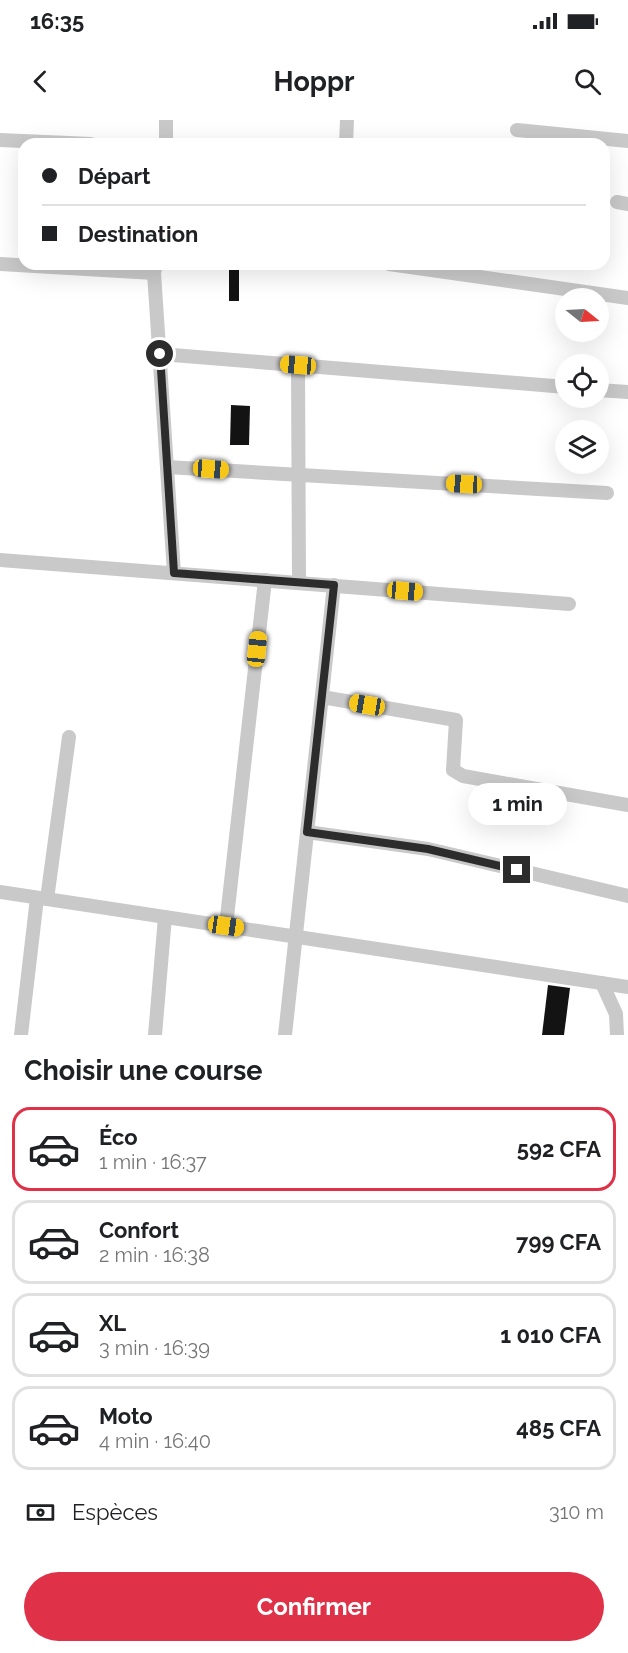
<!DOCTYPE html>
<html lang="fr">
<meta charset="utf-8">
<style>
body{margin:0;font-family:Raleway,sans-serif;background:#f6f6f6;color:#202124;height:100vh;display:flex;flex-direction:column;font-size:22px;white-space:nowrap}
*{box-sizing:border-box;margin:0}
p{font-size:20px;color:#757577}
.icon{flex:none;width:33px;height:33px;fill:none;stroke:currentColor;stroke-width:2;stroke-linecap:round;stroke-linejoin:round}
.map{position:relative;height:915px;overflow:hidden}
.sheet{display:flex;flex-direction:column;background:#fff;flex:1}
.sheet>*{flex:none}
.top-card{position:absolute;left:18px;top:18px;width:592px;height:132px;border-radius:18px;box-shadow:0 6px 24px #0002;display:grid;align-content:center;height:132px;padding:0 24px;background:#fff}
.needle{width:39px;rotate:108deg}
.controls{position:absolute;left:555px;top:168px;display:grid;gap:12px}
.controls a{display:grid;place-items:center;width:54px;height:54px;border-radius:50%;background:#fff;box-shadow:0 6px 24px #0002;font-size:30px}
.end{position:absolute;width:27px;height:27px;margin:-14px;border:8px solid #2c2c2c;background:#fff;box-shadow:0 0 0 3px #fff}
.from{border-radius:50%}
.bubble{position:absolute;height:42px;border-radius:21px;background:#fff;box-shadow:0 6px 24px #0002;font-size:20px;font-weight:700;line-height:42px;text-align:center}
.car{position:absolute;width:18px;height:36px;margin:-18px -9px;border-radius:8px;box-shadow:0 0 4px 2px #0007;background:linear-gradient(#f5c518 24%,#345 0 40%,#f5c518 0 76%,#345 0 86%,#f5c518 0)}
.top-card b{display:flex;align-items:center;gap:21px;height:57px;font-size:22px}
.top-card b+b{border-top:2px solid #e0e0e0}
.top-card i{width:15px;height:15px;background:#202124}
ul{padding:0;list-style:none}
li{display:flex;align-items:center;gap:18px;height:84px;margin:0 12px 9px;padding:0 12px;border:3px solid #e0e0e0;border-radius:18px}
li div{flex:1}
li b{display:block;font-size:22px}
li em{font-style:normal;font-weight:700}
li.current{border-color:#df3148}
li>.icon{width:54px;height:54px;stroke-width:1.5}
h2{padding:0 24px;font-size:27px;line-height:72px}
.pay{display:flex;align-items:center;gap:15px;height:66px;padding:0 24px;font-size:22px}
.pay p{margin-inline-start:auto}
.cta{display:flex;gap:12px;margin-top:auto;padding:12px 24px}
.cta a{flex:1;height:69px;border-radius:36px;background:#df3148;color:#fff;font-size:24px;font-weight:700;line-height:69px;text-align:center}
.status{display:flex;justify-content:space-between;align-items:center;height:42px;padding:0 30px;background:#fff;direction:ltr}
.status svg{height:16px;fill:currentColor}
header{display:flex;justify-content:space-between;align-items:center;height:78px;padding:0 24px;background:#fff;font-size:27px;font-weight:700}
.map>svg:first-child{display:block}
.building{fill:#131313}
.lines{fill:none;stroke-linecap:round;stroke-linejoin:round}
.street{stroke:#c9c9c9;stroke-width:14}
.route{stroke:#2c2c2c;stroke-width:8}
</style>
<div class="status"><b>16:35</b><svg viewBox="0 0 49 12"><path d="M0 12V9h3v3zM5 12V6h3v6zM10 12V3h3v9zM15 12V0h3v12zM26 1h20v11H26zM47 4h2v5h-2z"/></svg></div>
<header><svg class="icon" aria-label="back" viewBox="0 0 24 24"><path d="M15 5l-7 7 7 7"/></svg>Hoppr<svg class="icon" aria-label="search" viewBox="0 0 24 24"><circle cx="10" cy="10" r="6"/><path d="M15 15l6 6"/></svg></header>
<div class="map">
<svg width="628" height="915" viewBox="0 0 628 915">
<rect width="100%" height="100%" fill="#fff"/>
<g class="building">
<rect x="229" y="145" width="10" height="36"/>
<polygon points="231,285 250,286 249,325 230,325"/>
<polygon points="548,865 570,868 564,915 542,915"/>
</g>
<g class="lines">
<g class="street">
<polyline points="517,10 628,21"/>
<polyline points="0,20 91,24"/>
<polyline points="166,24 166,0"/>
<polyline points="346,24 347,0"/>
<polyline points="617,82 628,84"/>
<polyline points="0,144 154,153"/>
<polyline points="156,144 154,153 174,453"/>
<polyline points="389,144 628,178"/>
<polyline points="160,234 566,267"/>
<polyline points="298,245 299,463"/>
<polyline points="598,270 628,272"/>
<polyline points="167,347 607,373"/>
<polyline points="0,440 569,484"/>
<polyline points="322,577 456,600 453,650 463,656 628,685"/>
<polyline points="307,712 428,729 628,776"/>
<polyline points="0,772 628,867"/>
<polyline points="47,779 69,617"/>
<polyline points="226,806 265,460"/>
<polyline points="602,863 616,894 617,915"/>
<polyline points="21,915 37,778"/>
<polyline points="155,915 165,797"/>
<polyline points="285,915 334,465"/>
</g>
</g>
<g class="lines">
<polyline class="route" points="160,234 174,453 334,465 307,712 428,729 517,750"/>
</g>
</svg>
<div class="controls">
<a><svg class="needle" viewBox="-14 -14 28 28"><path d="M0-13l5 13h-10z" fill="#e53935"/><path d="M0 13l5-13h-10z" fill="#757577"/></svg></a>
<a><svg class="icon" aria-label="locate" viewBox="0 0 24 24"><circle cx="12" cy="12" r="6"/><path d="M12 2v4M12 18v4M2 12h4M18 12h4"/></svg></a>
<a><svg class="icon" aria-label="layers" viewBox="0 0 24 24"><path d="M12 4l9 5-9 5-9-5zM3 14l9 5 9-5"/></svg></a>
</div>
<i class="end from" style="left:160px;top:234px"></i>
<i class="end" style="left:517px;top:750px"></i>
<div class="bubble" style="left:468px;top:663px;width:99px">1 min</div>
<i class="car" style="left:298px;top:245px;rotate:275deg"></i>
<i class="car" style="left:211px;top:349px;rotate:94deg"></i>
<i class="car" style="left:464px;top:364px;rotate:273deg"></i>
<i class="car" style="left:405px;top:471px;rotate:95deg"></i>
<i class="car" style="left:257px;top:529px;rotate:6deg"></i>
<i class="car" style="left:367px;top:585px;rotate:280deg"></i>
<i class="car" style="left:226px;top:806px;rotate:98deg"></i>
<div class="top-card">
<b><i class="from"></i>Départ</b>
<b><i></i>Destination</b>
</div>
</div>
<section class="sheet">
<h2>Choisir une course</h2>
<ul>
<li class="current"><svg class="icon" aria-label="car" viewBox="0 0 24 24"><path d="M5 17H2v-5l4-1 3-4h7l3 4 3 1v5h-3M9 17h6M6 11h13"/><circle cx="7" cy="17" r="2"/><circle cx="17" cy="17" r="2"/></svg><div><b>Éco</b><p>1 min · 16:37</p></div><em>592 CFA</em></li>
<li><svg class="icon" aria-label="car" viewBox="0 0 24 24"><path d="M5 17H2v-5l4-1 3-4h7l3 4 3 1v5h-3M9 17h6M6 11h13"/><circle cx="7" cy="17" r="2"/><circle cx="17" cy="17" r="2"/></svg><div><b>Confort</b><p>2 min · 16:38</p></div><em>799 CFA</em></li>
<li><svg class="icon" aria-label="car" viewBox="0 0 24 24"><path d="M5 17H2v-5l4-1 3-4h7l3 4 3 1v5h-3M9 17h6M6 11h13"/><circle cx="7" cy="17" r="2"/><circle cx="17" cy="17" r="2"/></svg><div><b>XL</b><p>3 min · 16:39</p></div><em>1 010 CFA</em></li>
<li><svg class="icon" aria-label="car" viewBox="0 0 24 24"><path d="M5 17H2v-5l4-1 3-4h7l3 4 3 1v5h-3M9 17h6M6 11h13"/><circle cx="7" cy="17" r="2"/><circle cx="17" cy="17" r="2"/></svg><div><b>Moto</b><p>4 min · 16:40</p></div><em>485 CFA</em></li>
</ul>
<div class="pay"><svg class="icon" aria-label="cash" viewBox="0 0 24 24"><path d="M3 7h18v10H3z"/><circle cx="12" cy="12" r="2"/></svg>Espèces<p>310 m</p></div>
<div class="cta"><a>Confirmer</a></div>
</section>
